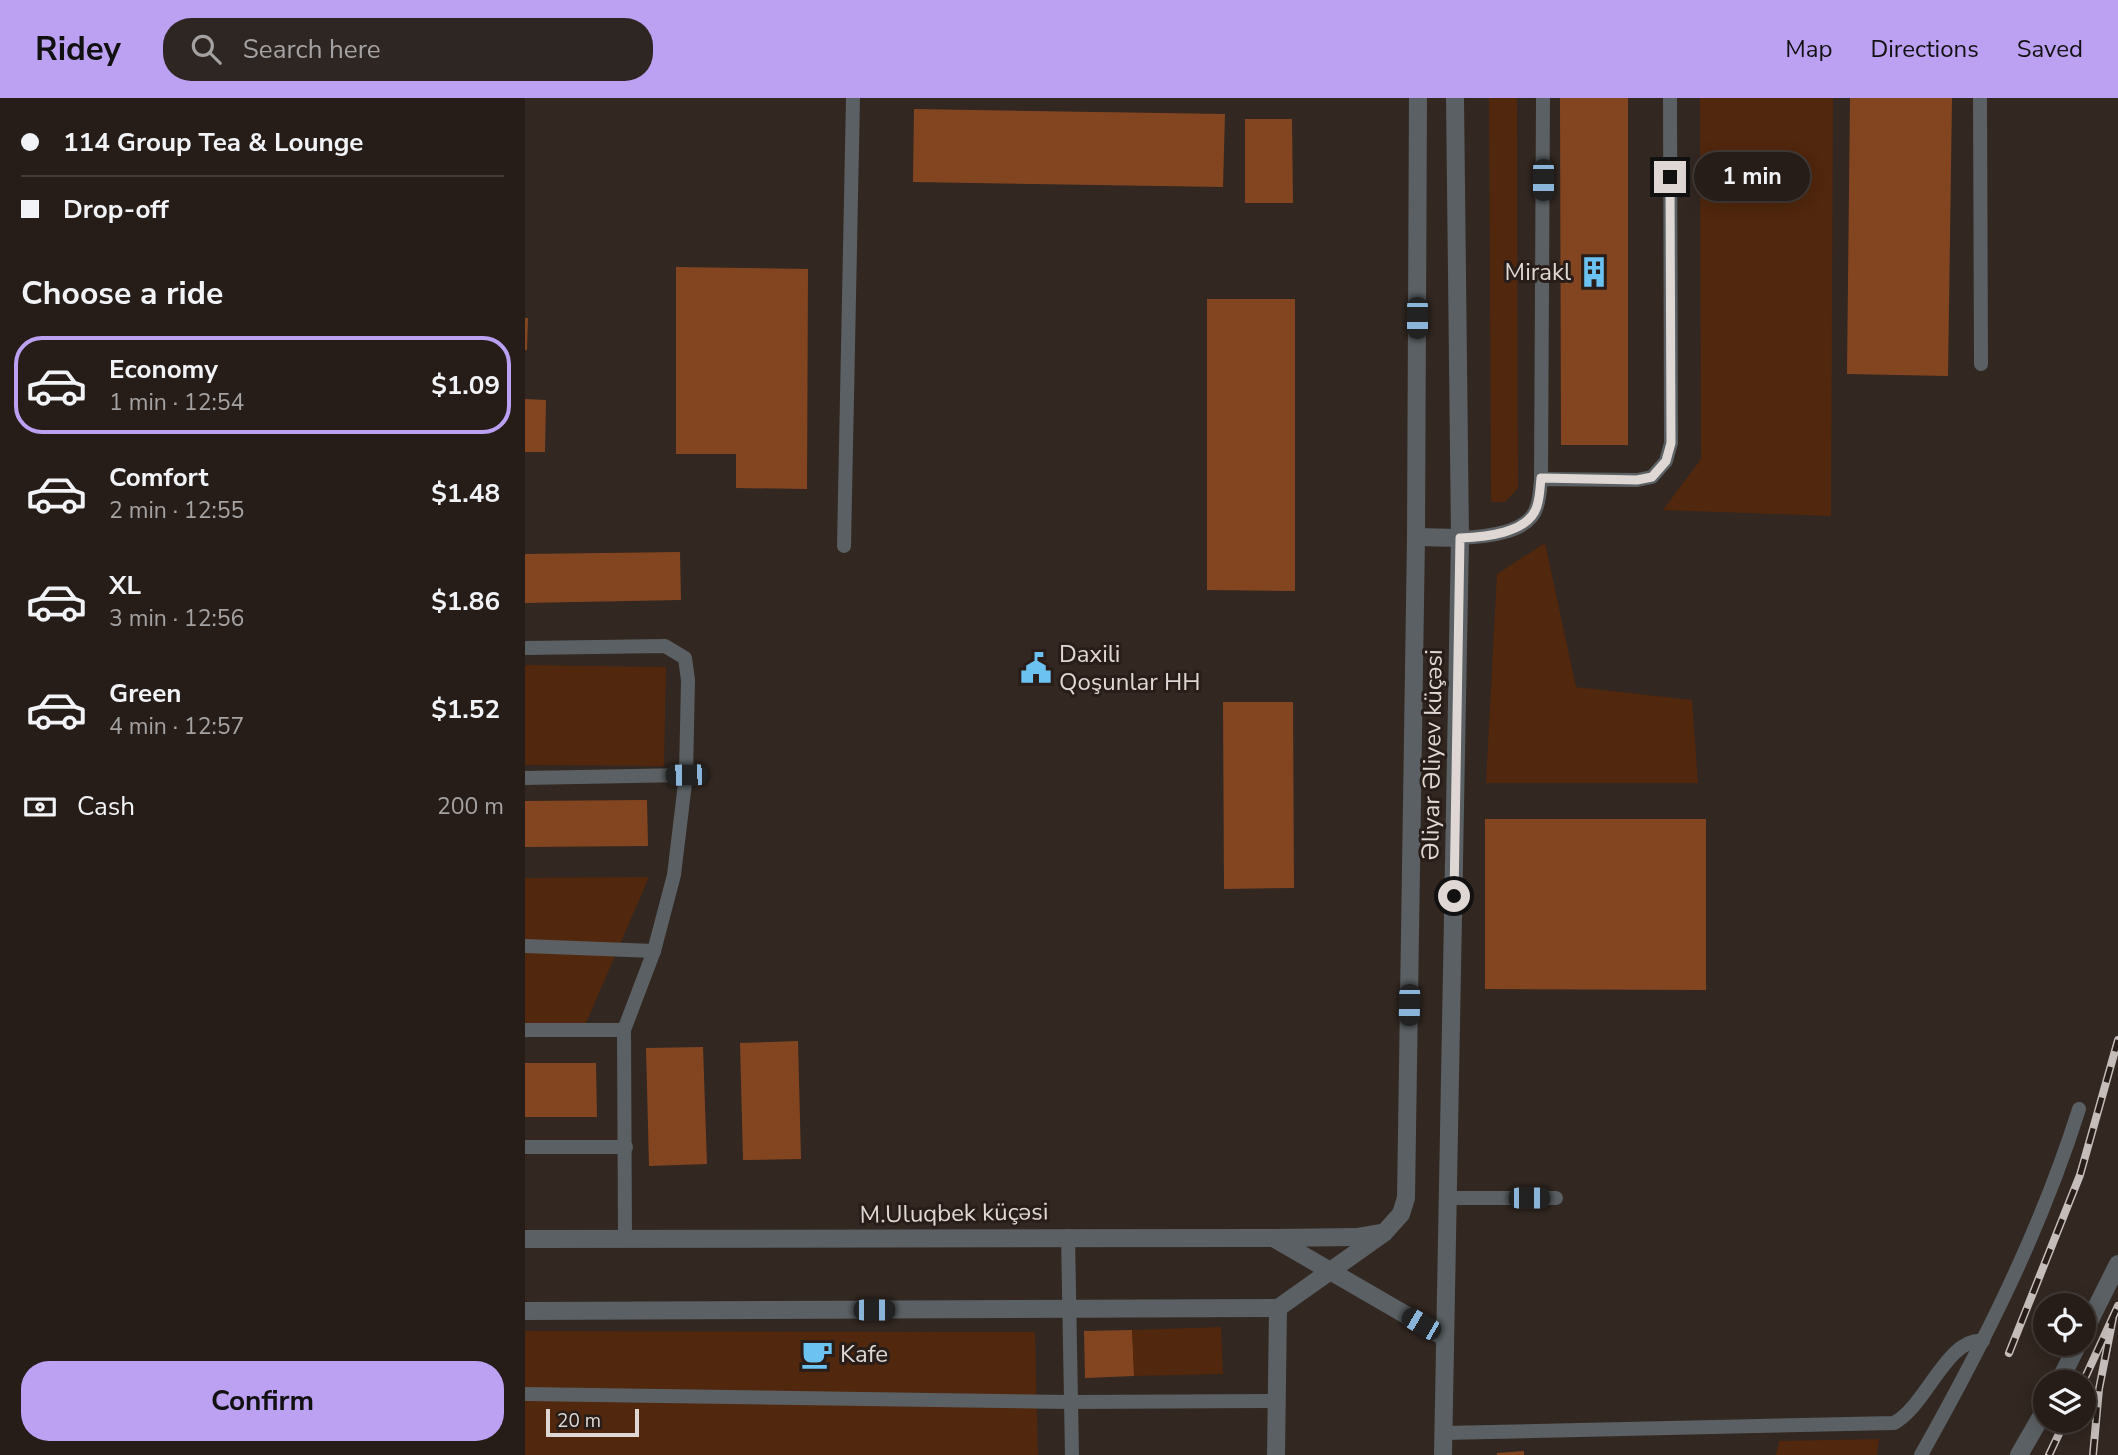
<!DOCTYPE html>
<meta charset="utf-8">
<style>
body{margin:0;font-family:"Nunito Sans",sans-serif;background:#2e2622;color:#f1f3f6;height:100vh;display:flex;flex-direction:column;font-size:26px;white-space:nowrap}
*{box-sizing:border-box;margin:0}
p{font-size:23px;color:#a4a2a2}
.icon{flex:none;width:38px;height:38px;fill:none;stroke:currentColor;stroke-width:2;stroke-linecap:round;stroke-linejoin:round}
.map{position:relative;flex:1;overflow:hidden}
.sheet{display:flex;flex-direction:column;background:#261d19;width:525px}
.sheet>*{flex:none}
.banner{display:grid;align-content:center;height:154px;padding:0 21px;background:#261d19}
.controls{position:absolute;left:1508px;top:1195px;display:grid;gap:14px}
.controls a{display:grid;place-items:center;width:63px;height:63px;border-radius:50%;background:#261d19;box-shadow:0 4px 18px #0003,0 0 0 2px #423b38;font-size:35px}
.scale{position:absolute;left:21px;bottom:18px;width:93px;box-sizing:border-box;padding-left:7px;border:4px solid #ded7d3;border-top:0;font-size:19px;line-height:24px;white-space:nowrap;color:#ded7d3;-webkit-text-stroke:5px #281d18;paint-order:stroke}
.end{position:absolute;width:32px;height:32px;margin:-16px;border:9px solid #ded7d3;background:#111;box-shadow:0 0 0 4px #111}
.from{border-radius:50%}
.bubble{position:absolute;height:49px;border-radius:24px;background:#261d19;box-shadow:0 4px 18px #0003,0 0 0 2px #423b38;font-size:23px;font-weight:700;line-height:49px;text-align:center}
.car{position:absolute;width:21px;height:42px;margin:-21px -10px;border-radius:9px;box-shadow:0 0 5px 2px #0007;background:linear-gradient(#222 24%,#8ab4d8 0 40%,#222 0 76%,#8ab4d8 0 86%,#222 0)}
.banner b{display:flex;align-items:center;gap:24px;height:66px;font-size:26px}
.banner b+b{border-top:2px solid #423b38}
.banner i{width:18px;height:18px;background:#f1f3f6}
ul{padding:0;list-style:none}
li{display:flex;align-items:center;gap:21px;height:98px;margin:0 14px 10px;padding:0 7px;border:4px solid transparent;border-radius:28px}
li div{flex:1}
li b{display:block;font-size:26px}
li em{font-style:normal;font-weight:700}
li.current{border-color:#bca0f2}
li>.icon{width:63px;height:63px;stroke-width:1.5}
h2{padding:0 21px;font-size:32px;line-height:84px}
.pay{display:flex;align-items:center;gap:18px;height:77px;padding:0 21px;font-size:26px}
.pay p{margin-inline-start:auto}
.cta{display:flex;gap:14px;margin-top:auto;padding:14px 21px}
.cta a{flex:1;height:80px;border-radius:28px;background:#bca0f2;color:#111;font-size:28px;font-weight:700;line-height:80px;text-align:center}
header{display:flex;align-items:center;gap:42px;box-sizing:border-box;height:98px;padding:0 35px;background:#bca0f2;color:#111}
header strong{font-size:33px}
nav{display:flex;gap:38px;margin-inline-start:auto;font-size:24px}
.search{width:490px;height:63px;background:#2e2622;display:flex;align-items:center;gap:18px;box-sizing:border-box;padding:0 24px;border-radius:28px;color:#a4a2a2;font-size:26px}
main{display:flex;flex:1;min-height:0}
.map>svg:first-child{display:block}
.green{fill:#51270d}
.building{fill:#834520}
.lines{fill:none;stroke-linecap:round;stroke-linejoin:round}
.lane{stroke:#5a6063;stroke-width:14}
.street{stroke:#5a6063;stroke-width:18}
.rail-casing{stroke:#c5bdb9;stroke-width:8}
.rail{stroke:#281d18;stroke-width:5;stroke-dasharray:16;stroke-linecap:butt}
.route{stroke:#ded7d3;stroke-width:9}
.labels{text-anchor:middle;stroke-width:6;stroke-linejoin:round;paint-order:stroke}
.poi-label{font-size:24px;fill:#ded7d3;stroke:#281d18;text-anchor:start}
.street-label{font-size:24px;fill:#ded7d3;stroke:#281d18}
</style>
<header>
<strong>Ridey</strong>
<div class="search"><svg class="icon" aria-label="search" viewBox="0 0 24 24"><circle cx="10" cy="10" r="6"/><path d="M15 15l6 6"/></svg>Search here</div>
<nav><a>Map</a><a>Directions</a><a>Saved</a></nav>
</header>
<main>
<section class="sheet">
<div class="banner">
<b><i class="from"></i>114 Group Tea &amp; Lounge</b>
<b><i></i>Drop-off</b>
</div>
<h2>Choose a ride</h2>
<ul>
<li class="current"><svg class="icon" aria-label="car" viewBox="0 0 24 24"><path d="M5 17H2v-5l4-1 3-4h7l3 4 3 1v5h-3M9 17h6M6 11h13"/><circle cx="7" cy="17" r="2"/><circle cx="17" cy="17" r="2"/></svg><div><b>Economy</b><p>1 min · 12:54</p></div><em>$1.09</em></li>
<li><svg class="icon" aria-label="car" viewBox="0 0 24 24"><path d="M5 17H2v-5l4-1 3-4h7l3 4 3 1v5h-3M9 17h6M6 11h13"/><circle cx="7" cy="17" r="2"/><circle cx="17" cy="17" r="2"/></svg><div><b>Comfort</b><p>2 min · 12:55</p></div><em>$1.48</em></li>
<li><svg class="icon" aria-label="car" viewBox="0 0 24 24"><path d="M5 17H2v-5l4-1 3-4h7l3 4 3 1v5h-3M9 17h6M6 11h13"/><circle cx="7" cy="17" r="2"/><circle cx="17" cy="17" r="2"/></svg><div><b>XL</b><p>3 min · 12:56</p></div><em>$1.86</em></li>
<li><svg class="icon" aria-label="car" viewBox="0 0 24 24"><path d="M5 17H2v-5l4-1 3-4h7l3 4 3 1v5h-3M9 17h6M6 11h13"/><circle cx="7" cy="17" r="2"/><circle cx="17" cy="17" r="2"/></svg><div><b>Green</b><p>4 min · 12:57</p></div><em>$1.52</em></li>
</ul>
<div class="pay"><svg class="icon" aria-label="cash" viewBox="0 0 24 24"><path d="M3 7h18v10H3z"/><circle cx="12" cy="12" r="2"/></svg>Cash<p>200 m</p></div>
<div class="cta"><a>Confirm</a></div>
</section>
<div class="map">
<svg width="1593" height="1357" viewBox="0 0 1593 1357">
<rect width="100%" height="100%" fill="#322721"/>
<g class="green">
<polygon points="964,0 992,0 993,390 980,404 966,404"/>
<polygon points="1175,0 1308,0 1306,418 1138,412 1176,361"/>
<polygon points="1020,445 1051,589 1167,602 1173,685 961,685 972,476"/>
<polygon points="0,567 141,569 139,668 0,667"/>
<polygon points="124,779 58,932 0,932 0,780"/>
<polygon points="696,1229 698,1276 609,1278 607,1232"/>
<polygon points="0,1233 510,1234 513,1357 0,1357"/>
<polygon points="1354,1341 1352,1357 1251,1357 1254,1343"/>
</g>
<g class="building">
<polygon points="1035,0 1103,0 1103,347 1036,347"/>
<polygon points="1325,0 1427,0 1423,278 1322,276"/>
<polygon points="389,11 700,16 698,89 388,84"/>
<polygon points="720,21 767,21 768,105 720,105"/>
<polygon points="151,169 283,171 282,391 211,390 211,356 151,356"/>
<polygon points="682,201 770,201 770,493 682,492"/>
<polygon points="0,220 3,220 2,252 0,252"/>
<polygon points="0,301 21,302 20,354 0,354"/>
<polygon points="155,454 156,502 0,505 0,456"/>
<polygon points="698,604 768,604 769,790 699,791"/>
<polygon points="122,702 123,748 0,749 0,703"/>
<polygon points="960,721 1181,721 1181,892 960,891"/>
<polygon points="273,943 276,1061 218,1062 215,945"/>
<polygon points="178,949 182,1066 124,1068 121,950"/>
<polygon points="0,965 71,965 72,1019 0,1019"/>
<polygon points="607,1232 609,1278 560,1280 559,1233"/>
<polygon points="999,1353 999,1357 972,1357 972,1355"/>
</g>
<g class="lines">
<g class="lane">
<polyline points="1455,0 1456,266"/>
<polyline points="1016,381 1018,0"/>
<path d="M935 440C958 439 1005 436 1012 408 1015 399 1015 389 1016 381L1112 382 1127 379 1141 363 1146 345 1145 0"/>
<polyline points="319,448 328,0"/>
<polyline points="0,550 140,548 160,560 163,582 161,677 149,777 129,853 99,932 100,1141"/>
<polyline points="0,680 161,677"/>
<polyline points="0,848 129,853"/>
<polyline points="0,932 99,932"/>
<polyline points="0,1049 101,1049"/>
<polyline points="923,1100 1031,1100"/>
<polyline points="543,1138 547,1357"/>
<polyline points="0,1296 544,1304 751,1303"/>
<path d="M918 1335 1369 1325C1402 1307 1422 1239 1458 1243"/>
<path d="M1396 1357C1459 1245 1515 1134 1554 1011"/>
</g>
<g class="street">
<polyline points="891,439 935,440"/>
<polyline points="0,1141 748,1140 832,1139 855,1135"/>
<polyline points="750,1141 919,1239"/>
<polyline points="753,1210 859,1135 876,1116 881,1100 891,439 893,0"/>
<polyline points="0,1213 753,1210"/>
<polyline points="1559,1234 1593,1166"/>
<polyline points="1534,1284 1553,1246"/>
<polyline points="751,1357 753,1210"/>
<polyline points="918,1357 935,440 930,0"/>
<polyline points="1494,1357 1521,1310"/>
</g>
<defs>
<g id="rail">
<polyline points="1484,1255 1555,1077 1593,942"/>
<polyline points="1558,1284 1593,1208"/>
<polyline points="1524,1357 1540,1323"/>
<polyline points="1568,1357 1574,1291 1588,1220"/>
</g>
</defs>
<use href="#rail" class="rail-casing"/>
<use href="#rail" class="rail"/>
</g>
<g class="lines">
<path class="route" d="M929 798 935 440C958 439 1004 436 1012 408 1015 399 1015 389 1016 380L1112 382 1127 379 1141 363 1146 345 1145 79"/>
</g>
<defs>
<symbol id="building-bare" viewBox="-9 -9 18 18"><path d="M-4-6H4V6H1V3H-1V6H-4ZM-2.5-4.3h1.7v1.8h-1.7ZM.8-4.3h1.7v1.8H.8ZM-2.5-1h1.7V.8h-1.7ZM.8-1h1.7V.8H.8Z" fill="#6cc3f2" stroke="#281d18" stroke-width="2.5" paint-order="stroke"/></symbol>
<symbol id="civic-bare" viewBox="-9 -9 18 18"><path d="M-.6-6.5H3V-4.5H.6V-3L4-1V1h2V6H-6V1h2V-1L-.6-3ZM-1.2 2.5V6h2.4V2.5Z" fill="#6cc3f2" stroke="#281d18" stroke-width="2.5" paint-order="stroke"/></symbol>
<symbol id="cafe-bare" viewBox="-9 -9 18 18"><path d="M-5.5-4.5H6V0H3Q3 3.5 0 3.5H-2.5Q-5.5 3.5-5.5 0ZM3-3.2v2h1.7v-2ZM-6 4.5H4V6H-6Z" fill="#6cc3f2" stroke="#281d18" stroke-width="2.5" paint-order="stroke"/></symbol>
</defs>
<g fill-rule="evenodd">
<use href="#building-bare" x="1047" y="152" width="44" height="44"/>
<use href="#civic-bare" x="489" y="548" width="44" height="44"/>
<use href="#cafe-bare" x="270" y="1234" width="44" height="44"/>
</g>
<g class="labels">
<g class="poi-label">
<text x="1046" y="182" text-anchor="end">Mirakl</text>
<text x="534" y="564">Daxili<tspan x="534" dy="28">Qoşunlar HH</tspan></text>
<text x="315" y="1264">Kafe</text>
</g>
<g class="street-label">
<text transform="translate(907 657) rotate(-89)" y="8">Əliyar Əliyev küçəsi</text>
<text transform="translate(429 1115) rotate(-1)" y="8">M.Uluqbek küçəsi</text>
</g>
</g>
</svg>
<div class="controls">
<a><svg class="icon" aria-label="locate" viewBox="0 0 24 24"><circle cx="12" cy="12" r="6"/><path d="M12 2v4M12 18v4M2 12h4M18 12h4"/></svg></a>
<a><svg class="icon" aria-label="layers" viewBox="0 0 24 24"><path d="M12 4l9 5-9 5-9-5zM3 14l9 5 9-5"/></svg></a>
</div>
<div class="scale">20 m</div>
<i class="end from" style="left:929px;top:798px"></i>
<i class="end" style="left:1145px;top:79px"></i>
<div class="bubble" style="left:1169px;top:54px;width:116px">1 min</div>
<i class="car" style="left:1018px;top:82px;rotate:180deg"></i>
<i class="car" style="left:892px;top:220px;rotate:180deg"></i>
<i class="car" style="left:161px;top:677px;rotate:269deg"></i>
<i class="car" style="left:884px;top:907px;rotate:181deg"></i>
<i class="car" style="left:1004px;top:1100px;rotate:90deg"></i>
<i class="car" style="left:349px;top:1212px;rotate:90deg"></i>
<i class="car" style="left:896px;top:1226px;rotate:300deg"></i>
</div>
</main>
